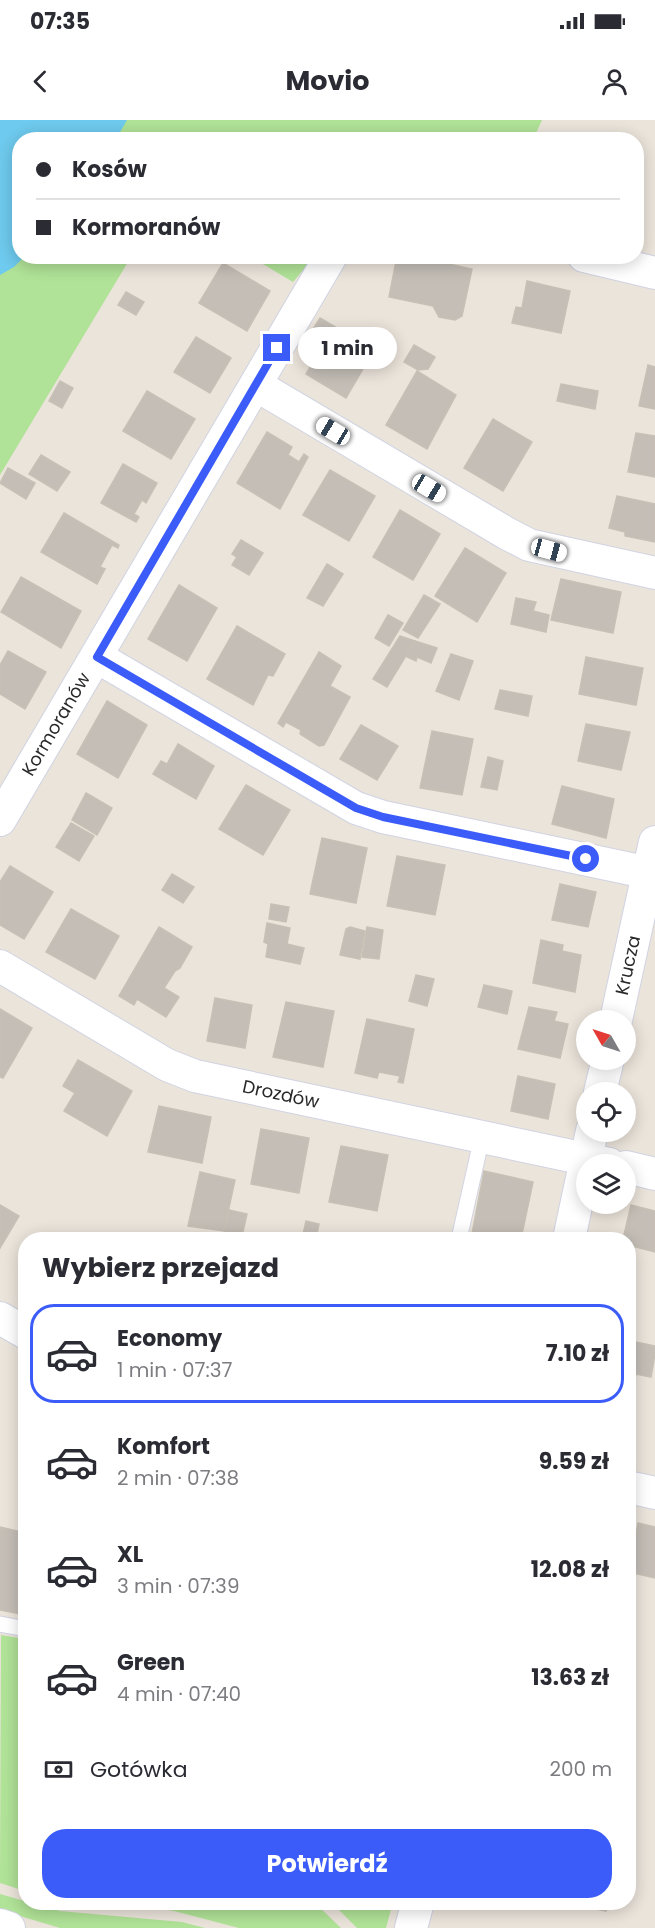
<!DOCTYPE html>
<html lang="pl">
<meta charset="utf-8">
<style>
body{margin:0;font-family:Poppins,sans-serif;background:#f7f7f7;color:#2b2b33;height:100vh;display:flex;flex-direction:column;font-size:22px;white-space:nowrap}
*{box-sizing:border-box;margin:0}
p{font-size:20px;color:#7c7c81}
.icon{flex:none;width:33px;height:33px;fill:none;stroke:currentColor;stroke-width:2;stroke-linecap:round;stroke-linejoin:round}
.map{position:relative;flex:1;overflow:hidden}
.side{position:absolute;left:18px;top:1112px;width:618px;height:678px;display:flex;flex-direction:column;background:#fff;border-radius:24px;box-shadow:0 3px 15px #0003}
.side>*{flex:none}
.guide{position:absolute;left:12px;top:12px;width:632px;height:132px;border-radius:24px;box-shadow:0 3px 15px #0003;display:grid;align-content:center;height:132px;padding:0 24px;background:#fff}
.needle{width:39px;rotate:309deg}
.controls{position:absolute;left:576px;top:890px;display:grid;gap:12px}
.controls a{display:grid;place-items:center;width:60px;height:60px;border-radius:50%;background:#fff;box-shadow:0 3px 15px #0003;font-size:30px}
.end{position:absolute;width:27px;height:27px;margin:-14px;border:8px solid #3b5cf9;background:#fff;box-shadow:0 0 0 3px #fff}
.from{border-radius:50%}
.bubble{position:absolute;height:42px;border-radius:21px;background:#fff;box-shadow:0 3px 15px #0003;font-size:20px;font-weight:700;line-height:42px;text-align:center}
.car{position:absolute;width:18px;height:36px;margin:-18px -9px;border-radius:8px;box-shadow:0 0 4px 2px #0007;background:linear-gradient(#fff 24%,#345 0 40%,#fff 0 76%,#345 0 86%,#fff 0)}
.guide b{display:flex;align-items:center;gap:21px;height:57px;font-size:22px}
.guide b+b{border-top:2px solid #e1e1e2}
.guide i{width:15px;height:15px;background:#2b2b33}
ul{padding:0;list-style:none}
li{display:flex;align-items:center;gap:18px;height:99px;margin:0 12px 9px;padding:0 12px;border:3px solid transparent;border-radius:24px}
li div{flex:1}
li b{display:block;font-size:22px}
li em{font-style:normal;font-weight:700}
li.active{border-color:#3b5cf9}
li>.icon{width:54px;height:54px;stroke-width:1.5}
h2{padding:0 24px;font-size:27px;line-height:72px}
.pay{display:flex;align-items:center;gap:15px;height:66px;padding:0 24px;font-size:22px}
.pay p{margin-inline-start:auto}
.cta{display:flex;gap:12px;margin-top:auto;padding:12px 24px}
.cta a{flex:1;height:69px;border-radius:24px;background:#3b5cf9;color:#fff;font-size:24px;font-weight:700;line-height:69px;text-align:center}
.status{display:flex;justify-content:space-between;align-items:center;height:42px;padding:0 30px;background:#fff;direction:ltr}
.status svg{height:16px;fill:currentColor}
header{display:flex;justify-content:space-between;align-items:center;height:78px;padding:0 24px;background:#fff;font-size:27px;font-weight:700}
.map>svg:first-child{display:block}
.green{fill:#b0e297}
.water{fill:#6ecaee}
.building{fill:#c4beb7;stroke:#c7c0b5;stroke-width:1.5}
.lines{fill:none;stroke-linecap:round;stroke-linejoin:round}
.service-casing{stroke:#d0d3e2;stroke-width:17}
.minor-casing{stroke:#d0d3e2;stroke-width:34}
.service{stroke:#fff;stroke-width:15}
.minor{stroke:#fff;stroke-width:32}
.route{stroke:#3b5cf9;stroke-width:8}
.labels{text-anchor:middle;stroke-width:6;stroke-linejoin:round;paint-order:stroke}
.street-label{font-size:18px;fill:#292929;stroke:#fff}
</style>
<div class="status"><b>07:35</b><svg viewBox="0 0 49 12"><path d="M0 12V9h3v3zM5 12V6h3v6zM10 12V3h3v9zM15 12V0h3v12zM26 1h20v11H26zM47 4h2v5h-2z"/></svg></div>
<header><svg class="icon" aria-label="back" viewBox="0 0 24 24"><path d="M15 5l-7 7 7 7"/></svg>Movio<svg class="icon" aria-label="person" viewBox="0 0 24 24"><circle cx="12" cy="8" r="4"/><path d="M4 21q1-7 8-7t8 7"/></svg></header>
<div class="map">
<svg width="655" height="1808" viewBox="0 0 655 1808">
<rect width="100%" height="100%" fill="#ebe4db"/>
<g class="green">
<polygon points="0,0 542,0 533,20 20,20 20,136 131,137 0,355"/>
<polygon points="251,137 314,137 293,162"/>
<polygon points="1,1515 25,1519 25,1771 0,1763"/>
<polygon points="0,1774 60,1791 182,1802 205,1808 60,1808 0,1790"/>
<polygon points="79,1782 314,1782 341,1808 239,1808 174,1791 148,1787"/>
<polygon points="331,1782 393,1782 386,1808 357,1808"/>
</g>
<polygon class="water" points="0,0 127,0 116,19 20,20 20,136 24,137 14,147 0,155"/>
<g class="building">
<polygon points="397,136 412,136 472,149 462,196 455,200 439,197 433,186 389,177"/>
<polygon points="223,143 270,171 247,211 199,183"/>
<polygon points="527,161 570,171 561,213 512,203 516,187 522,188"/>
<polygon points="126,172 144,182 136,195 118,185"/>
<polygon points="320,198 374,230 346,278 306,254 318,234 303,225"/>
<polygon points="196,217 231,238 210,273 174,252"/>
<polygon points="414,225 435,237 428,249 418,250 404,242"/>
<polygon points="648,245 655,247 655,289 639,286"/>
<polygon points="417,251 456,275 427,329 386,305"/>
<polygon points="60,261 73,268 62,288 49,281"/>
<polygon points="561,264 598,271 595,289 557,281"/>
<polygon points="147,271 195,299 171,339 123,311"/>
<polygon points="493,299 532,322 503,371 464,348"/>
<polygon points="267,312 292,327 288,335 299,342 304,334 308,337 280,389 237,363"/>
<polygon points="636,313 655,316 655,357 628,352"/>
<polygon points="41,335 70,352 57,371 29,354"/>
<polygon points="123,344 157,363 146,383 142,380 134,394 139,397 136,402 101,383"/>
<polygon points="8,348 35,363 26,379 0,363"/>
<polygon points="330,350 375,376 349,421 303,395"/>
<polygon points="617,376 655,384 655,422 625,416 625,412 609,408"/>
<polygon points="400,390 440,414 413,460 373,437"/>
<polygon points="64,393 119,425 118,428 112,425 100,447 105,449 97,464 41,432"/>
<polygon points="241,420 263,433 249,455 232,445 237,437 232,434"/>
<polygon points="465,428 506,453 477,502 435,476"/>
<polygon points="327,444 343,454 323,486 307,478"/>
<polygon points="21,457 81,491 61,528 1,492"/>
<polygon points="561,459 621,472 613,513 551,500"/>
<polygon points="179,465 217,488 187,541 148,519"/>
<polygon points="424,475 440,484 418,518 403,510"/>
<polygon points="516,478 536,482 533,491 549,495 546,512 511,504"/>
<polygon points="388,495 403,503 389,526 375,518"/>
<polygon points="237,506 285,534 273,556 268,555 253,585 207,559"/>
<polygon points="400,516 415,521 387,567 373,559"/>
<polygon points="415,521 437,528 431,543 417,537 416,541 405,536"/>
<polygon points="8,531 46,552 25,589 0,574 0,545"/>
<polygon points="319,532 341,546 330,566 350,577 324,625 319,626 300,614 301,610 286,602 283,607 278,603"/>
<polygon points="451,534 473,541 459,580 436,571"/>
<polygon points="586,537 643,548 636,585 579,574"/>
<polygon points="500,570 532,576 528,596 495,589"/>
<polygon points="107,581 147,605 118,658 77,634"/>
<polygon points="586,604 630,612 621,650 578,641"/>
<polygon points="361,605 398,626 377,660 340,639"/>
<polygon points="432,611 473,619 462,675 420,668"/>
<polygon points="178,624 214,646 196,679 153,654 161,641 167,644"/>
<polygon points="488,637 503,641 497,670 481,667"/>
<polygon points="246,665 290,690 263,735 219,709"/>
<polygon points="562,666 614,679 606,718 552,704"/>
<polygon points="86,673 112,688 97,715 72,700"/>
<polygon points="71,703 94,716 79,741 56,727"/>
<polygon points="322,718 367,728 356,783 310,774"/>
<polygon points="397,736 445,745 435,795 387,786"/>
<polygon points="10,746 53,772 24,819 0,805 0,762"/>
<polygon points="172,754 194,767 183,783 162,770"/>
<polygon points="560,764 596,772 588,807 552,800"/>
<polygon points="271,784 289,787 286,802 269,799"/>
<polygon points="71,789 119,816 95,859 46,832"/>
<polygon points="267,803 290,808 287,824 304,828 300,844 266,837 268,824 264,822"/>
<polygon points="159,807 192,827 180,848 175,851 164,868 179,877 166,897 137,879 134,885 119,876"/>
<polygon points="350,807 365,811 360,839 340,835 346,809"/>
<polygon points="367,807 383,810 379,839 362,837"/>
<polygon points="541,820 563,825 562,831 581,835 575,872 533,863"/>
<polygon points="416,855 434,859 427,886 409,881"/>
<polygon points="484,865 512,871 507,894 478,887"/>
<polygon points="215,878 252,885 245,928 207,921"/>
<polygon points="286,882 334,891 323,947 273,937"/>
<polygon points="529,887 557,892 554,901 568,904 560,938 518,929"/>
<polygon points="0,889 32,908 3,958 0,957"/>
<polygon points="367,899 414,909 403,963 398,962 400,956 379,952 377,958 355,953"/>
<polygon points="78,940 132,971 107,1016 64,991 75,973 63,966"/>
<polygon points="518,956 555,964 548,999 511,991"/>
<polygon points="159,986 211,997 202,1043 148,1032"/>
<polygon points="261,1009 309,1018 299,1073 251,1064"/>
<polygon points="341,1026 388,1035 377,1091 329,1082"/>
<polygon points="484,1051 533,1062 521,1119 471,1119"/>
<polygon points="200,1052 235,1060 224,1111 188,1106"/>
<polygon points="0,1085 19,1096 0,1128"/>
<polygon points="631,1085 655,1091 655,1132 628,1125 628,1119 623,1119"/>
<polygon points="229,1090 247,1094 242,1116 224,1111"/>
<polygon points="306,1101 319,1104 316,1119 302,1119"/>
<polygon points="631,1221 655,1226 655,1234 651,1257 636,1254 628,1289 628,1231"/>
<polygon points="638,1403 655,1407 655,1458 629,1452"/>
<polygon points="0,1407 26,1413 26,1495 0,1490"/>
<polygon points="563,1782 608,1782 606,1791"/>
</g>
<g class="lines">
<defs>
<g id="service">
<polyline points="459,1119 482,1017"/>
<polyline points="0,1504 26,1509"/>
</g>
<g id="minor">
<polyline points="584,136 655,153"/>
<polyline points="256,265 506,413 529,425 655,453"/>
<polyline points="97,537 356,688 383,697 655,754"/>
<path id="s1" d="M0 700 331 136"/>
<path id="s2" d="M0 846 167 945 195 956 609 1044"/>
<path id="s3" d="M616 900 655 722"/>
<polyline points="600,972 608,939"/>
<polyline points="626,1047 655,1054"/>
<polyline points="569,1119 592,1011"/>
<polyline points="0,1198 26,1213"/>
<polyline points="628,1367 655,1373"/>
<polyline points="0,1805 9,1808"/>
<polyline points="411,1808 418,1782"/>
</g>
</defs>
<use href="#service" class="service-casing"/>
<use href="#minor" class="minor-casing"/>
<use href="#service" class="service"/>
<use href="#minor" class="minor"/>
</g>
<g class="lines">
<polyline class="route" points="277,228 97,537 356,688 383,697 586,739"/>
</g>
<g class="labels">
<g class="street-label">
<text dy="6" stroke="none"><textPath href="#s1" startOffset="111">Kormoranów</textPath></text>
<text dy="6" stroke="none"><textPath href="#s3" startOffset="56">Krucza</textPath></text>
<text dy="6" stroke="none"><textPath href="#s2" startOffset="312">Drozdów</textPath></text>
</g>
</g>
</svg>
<div class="controls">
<a><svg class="needle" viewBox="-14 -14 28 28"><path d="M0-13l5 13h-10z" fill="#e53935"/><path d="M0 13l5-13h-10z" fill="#7c7c81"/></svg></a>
<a><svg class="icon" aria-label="locate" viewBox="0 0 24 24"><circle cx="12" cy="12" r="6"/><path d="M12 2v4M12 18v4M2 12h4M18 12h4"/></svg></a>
<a><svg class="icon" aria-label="layers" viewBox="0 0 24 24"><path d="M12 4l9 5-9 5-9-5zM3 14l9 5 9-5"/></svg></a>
</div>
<i class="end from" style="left:586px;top:739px"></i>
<i class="end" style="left:277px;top:228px"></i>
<div class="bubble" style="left:298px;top:207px;width:99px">1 min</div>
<i class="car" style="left:333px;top:311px;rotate:301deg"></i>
<i class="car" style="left:429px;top:368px;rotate:121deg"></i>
<i class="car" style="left:549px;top:430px;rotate:105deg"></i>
<div class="guide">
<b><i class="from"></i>Kosów</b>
<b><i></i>Kormoranów</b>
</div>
<section class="side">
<h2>Wybierz przejazd</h2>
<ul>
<li class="active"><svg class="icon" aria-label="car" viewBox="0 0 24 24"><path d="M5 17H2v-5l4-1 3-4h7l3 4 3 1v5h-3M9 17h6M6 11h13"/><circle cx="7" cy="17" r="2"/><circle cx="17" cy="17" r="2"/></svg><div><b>Economy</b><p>1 min · 07:37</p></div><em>7.10 zł</em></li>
<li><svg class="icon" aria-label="car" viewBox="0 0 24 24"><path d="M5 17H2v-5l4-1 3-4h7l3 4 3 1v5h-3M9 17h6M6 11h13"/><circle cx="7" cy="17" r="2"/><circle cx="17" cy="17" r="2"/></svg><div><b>Komfort</b><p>2 min · 07:38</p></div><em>9.59 zł</em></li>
<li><svg class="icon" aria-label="car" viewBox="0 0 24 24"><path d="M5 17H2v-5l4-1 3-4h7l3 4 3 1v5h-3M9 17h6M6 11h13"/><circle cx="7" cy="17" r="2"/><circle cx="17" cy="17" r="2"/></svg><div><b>XL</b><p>3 min · 07:39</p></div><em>12.08 zł</em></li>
<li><svg class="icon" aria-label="car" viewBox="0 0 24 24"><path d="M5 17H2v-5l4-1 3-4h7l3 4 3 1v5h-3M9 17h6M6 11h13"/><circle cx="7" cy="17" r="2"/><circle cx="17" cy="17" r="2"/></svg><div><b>Green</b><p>4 min · 07:40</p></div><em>13.63 zł</em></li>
</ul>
<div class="pay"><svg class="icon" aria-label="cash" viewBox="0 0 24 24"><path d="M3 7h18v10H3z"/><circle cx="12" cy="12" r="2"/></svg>Gotówka<p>200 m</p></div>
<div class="cta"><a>Potwierdź</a></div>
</section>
</div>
